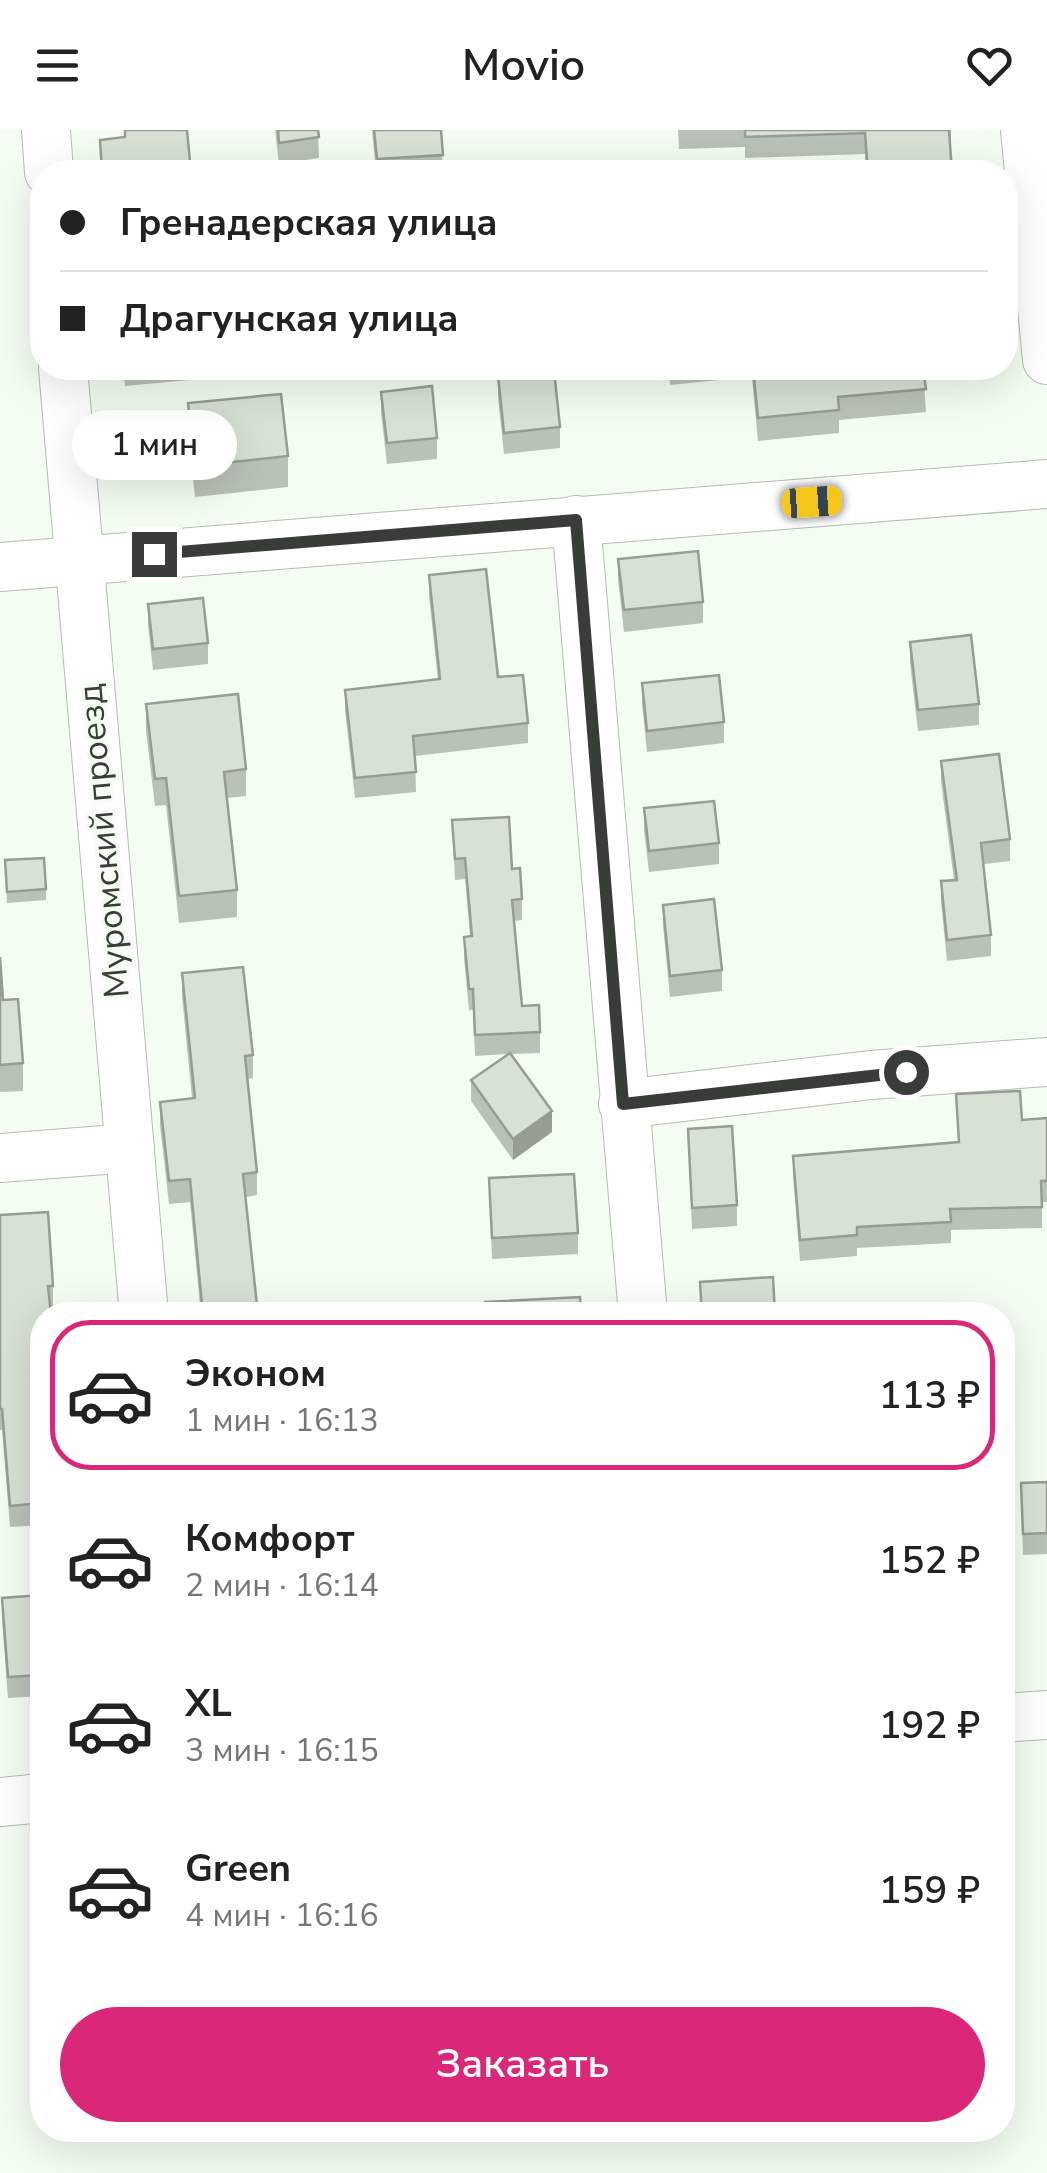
<!DOCTYPE html>
<html lang="ru">
<meta charset="utf-8">
<style>
body{margin:0;font-family:"Nunito Sans",sans-serif;background:#f6f6f6;color:#222;height:100vh;display:flex;flex-direction:column;font-size:38px;white-space:nowrap}
*{box-sizing:border-box;margin:0}
p{font-size:32px;color:#767676}
.icon{flex:none;width:55px;height:55px;fill:none;stroke:currentColor;stroke-width:2;stroke-linecap:round;stroke-linejoin:round}
.map{position:relative;flex:1;overflow:hidden}
.panel{position:absolute;left:30px;top:1172px;width:985px;height:840px;display:flex;flex-direction:column;background:#fff;border-radius:40px;box-shadow:0 10px 40px #0002}
.panel>*{flex:none}
.hud{position:absolute;left:30px;top:30px;width:988px;height:220px;border-radius:40px;box-shadow:0 10px 40px #0002;display:grid;align-content:center;height:220px;padding:0 30px;background:#fff}
.end{position:absolute;width:45px;height:45px;margin:-22px;border:12px solid #393d38;background:#fff;box-shadow:0 0 0 5px #fff}
.from{border-radius:50%}
.bubble{position:absolute;height:70px;border-radius:35px;background:#fff;box-shadow:0 10px 40px #0002;font-size:32px;font-weight:600;line-height:70px;text-align:center}
.car{position:absolute;width:30px;height:60px;margin:-30px -15px;border-radius:12px;box-shadow:0 0 8px 2px #0007;background:linear-gradient(#f5c518 24%,#345 0 40%,#f5c518 0 76%,#345 0 86%,#f5c518 0)}
.hud b{display:flex;align-items:center;gap:35px;height:95px;font-size:38px}
.hud b+b{border-top:2px solid #e0e0e0}
.hud i{width:25px;height:25px;background:#222}
ul{padding:18px 0 0;list-style:none}
li{display:flex;align-items:center;gap:30px;height:150px;margin:0 20px 15px;padding:0 10px;border:5px solid transparent;border-radius:40px}
li div{flex:1}
li b{display:block;font-size:38px}
li em{font-style:normal;font-weight:600}
li.selected{border-color:#db2777}
li>.icon{width:90px;height:90px;stroke-width:1.5}
.action{display:flex;gap:20px;margin-top:auto;padding:20px 30px}
.action a{flex:1;height:115px;border-radius:60px;background:#db2777;color:#fff;font-size:40px;font-weight:600;line-height:115px;text-align:center}
header{display:flex;justify-content:space-between;align-items:center;height:130px;padding:0 30px;background:#fff;font-size:45px;font-weight:600}
.map>svg:first-child{display:block}
.lines{fill:none;stroke-linecap:round;stroke-linejoin:round}
.minor-casing{stroke:#b4bdb1;stroke-width:50}
.minor{stroke:#fff;stroke-width:48}
.wall{fill:#b9c2b6}
.shaded-wall{fill:#969e94}
.building{fill:#d7e1d4;stroke:#969e94;stroke-width:2.5}
.route{stroke:#393d38;stroke-width:12}
.labels{text-anchor:middle;stroke-width:8;stroke-linejoin:round;paint-order:stroke}
.street-label{font-size:35px;fill:#393d38;stroke:#f4fdf1}
</style>
<header><svg class="icon" aria-label="menu" viewBox="0 0 24 24"><path d="M4 6h16M4 12h16M4 18h16"/></svg>Movio<svg class="icon" aria-label="heart" viewBox="0 0 24 24"><path d="M12 20l-8-8c-3-5 5-10 8-4 3-6 11-1 8 4z"/></svg></header>
<div class="map">
<svg width="1047" height="2043" viewBox="0 0 1047 2043">
<rect width="100%" height="100%" fill="#f4fdf1"/>
<g class="lines">
<defs>
<g id="minor">
<polyline points="46,0 49,42"/>
<polyline points="1025,0 1047,230"/>
<polyline points="63,238 144,1185"/>
<polyline points="576,390 643,1185"/>
<polyline points="0,437 1047,354"/>
<polyline points="623,974 871,945 1047,932"/>
<polyline points="0,1028 130,1018"/>
<polyline points="1002,1588 1047,1585"/>
<polyline points="0,1672 42,1668"/>
</g>
</defs>
<use href="#minor" class="minor-casing"/>
<use href="#minor" class="minor"/>
</g>
<g class="wall">
<polygon points="275,0 318,0 319,28 279,34"/>
<polygon points="372,0 441,0 443,42 376,42"/>
<polygon points="678,0 951,0 951,13 950,13 952,42 866,42 865,24 745,28 745,17 679,19"/>
<polygon points="123,238 190,238 190,250 125,256"/>
<polygon points="669,238 720,238 720,250 670,255"/>
<polygon points="751,238 923,238 926,282 839,290 839,303 758,311"/>
<polygon points="498,246 560,297 560,318 504,324 498,268"/>
<polygon points="381,262 437,308 437,329 387,334 381,283"/>
<polygon points="188,273 288,326 288,357 195,367 188,304"/>
<polygon points="618,429 703,472 703,493 624,502 618,450"/>
<polygon points="429,445 528,593 528,613 415,626 416,662 355,668 345,580 345,560 438,550 429,466"/>
<polygon points="148,474 208,513 208,534 153,540 148,495"/>
<polygon points="910,512 979,574 979,595 918,601 910,533"/>
<polygon points="642,553 724,592 724,613 647,622 642,574"/>
<polygon points="146,574 246,639 246,666 227,668 237,760 237,787 179,793 166,675 155,676 146,601"/>
<polygon points="941,631 1010,709 1010,731 984,734 991,805 991,826 947,831 941,772 941,751 954,750 941,652"/>
<polygon points="644,678 719,713 719,734 649,742 644,700"/>
<polygon points="452,690 512,739 522,769 522,790 514,791 522,876 540,902 540,923 511,924 552,1002 513,1030 471,971 471,950 508,924 475,926 473,880 469,880 464,828 464,807 470,806 465,749 455,750"/>
<polygon points="5,730 46,759 46,770 7,773"/>
<polygon points="663,775 722,840 722,861 670,867 663,796"/>
<polygon points="0,827 3,870 23,933 23,961 0,962"/>
<polygon points="182,843 253,925 253,948 247,949 257,1042 257,1065 246,1067 258,1185 201,1185 190,1072 169,1074 160,995 160,972 192,968 182,866"/>
<polygon points="956,964 1022,990 1047,988 1047,1072 1042,1072 1042,1098 951,1100 951,1113 857,1118 857,1126 800,1131 793,1047 793,1026 958,1012"/>
<polygon points="688,999 737,1075 737,1096 692,1099"/>
<polygon points="489,1048 578,1103 578,1124 492,1129"/>
<polygon points="0,1085 53,1156 53,1177 50,1177 42,1185 42,1395 10,1397 2,1300 0,1300"/>
<polygon points="1047,1352 1047,1424 1023,1425 1021,1353"/>
<polygon points="1002,1414 1005,1443 1005,1464 1002,1464"/>
<polygon points="42,1465 42,1566 8,1568 2,1490 2,1468"/>
</g>
<polygon class="shaded-wall" points="552,981 552,1002 513,1030 513,1009"/>
<g class="building">
<polygon points="125,0 187,0 191,42 102,42 100,10 125,7"/>
<polygon points="278,0 318,0 319,7 279,13"/>
<polygon points="374,0 441,0 443,25 377,29"/>
<polygon points="745,0 949,0 952,42 868,42 865,3 745,7"/>
<polygon points="753,238 923,238 926,259 838,267 839,280 758,288"/>
<polygon points="554,240 560,297 504,303 498,246"/>
<polygon points="432,256 437,308 387,313 381,262"/>
<polygon points="281,264 288,326 195,336 188,273"/>
<polygon points="698,421 703,472 624,480 618,429"/>
<polygon points="486,439 498,547 523,545 528,593 413,606 416,642 355,648 345,560 440,549 429,445"/>
<polygon points="203,468 208,513 153,519 148,474"/>
<polygon points="971,505 979,574 918,580 910,512"/>
<polygon points="719,545 724,592 647,601 642,553"/>
<polygon points="238,564 246,639 224,642 237,760 179,766 166,648 155,649 146,574"/>
<polygon points="999,624 1010,709 981,713 991,805 947,810 941,751 957,750 941,631"/>
<polygon points="714,671 719,713 649,721 644,678"/>
<polygon points="509,687 512,739 520,738 522,769 512,770 522,876 539,875 540,902 475,905 473,859 469,859 464,807 472,806 465,728 455,729 452,690"/>
<polygon points="44,728 46,759 7,762 5,730"/>
<polygon points="714,769 722,840 670,846 663,775"/>
<polygon points="0,827 3,870 18,869 23,933 0,935"/>
<polygon points="243,837 253,925 245,926 257,1042 243,1044 258,1185 203,1185 190,1049 169,1051 160,972 195,968 182,843"/>
<polygon points="510,923 552,981 513,1009 471,950"/>
<polygon points="1020,961 1022,990 1047,988 1047,1051 1041,1051 1042,1077 950,1079 951,1092 857,1097 857,1105 800,1110 793,1026 959,1012 956,964"/>
<polygon points="732,996 737,1075 692,1078 688,999"/>
<polygon points="574,1044 578,1103 492,1108 489,1048"/>
<polygon points="48,1082 53,1156 48,1156 51,1185 42,1185 42,1373 10,1376 2,1279 0,1279 0,1085"/>
<polygon points="773,1147 775,1185 702,1185 700,1152"/>
<polygon points="580,1167 581,1185 486,1185 485,1172"/>
<polygon points="1047,1352 1047,1403 1023,1404 1021,1353"/>
<polygon points="1002,1414 1005,1443 1002,1443"/>
<polygon points="42,1465 42,1545 8,1547 2,1468"/>
</g>
<g class="lines">
<polyline class="route" points="154,424 576,390 623,974 906,942"/>
</g>
<g class="labels">
<g class="street-label">
<text transform="translate(103 711) rotate(-95)" y="12">Муромский проезд</text>
</g>
</g>
</svg>
<i class="end from" style="left:906px;top:942px"></i>
<i class="end" style="left:154px;top:424px"></i>
<div class="bubble" style="left:72px;top:280px;width:165px">1 мин</div>
<i class="car" style="left:812px;top:372px;rotate:86deg"></i>
<div class="hud">
<b><i class="from"></i>Гренадерская улица</b>
<b><i></i>Драгунская улица</b>
</div>
<section class="panel">
<ul>
<li class="selected"><svg class="icon" aria-label="car" viewBox="0 0 24 24"><path d="M5 17H2v-5l4-1 3-4h7l3 4 3 1v5h-3M9 17h6M6 11h13"/><circle cx="7" cy="17" r="2"/><circle cx="17" cy="17" r="2"/></svg><div><b>Эконом</b><p>1 мин · 16:13</p></div><em>113 ₽</em></li>
<li><svg class="icon" aria-label="car" viewBox="0 0 24 24"><path d="M5 17H2v-5l4-1 3-4h7l3 4 3 1v5h-3M9 17h6M6 11h13"/><circle cx="7" cy="17" r="2"/><circle cx="17" cy="17" r="2"/></svg><div><b>Комфорт</b><p>2 мин · 16:14</p></div><em>152 ₽</em></li>
<li><svg class="icon" aria-label="car" viewBox="0 0 24 24"><path d="M5 17H2v-5l4-1 3-4h7l3 4 3 1v5h-3M9 17h6M6 11h13"/><circle cx="7" cy="17" r="2"/><circle cx="17" cy="17" r="2"/></svg><div><b>XL</b><p>3 мин · 16:15</p></div><em>192 ₽</em></li>
<li><svg class="icon" aria-label="car" viewBox="0 0 24 24"><path d="M5 17H2v-5l4-1 3-4h7l3 4 3 1v5h-3M9 17h6M6 11h13"/><circle cx="7" cy="17" r="2"/><circle cx="17" cy="17" r="2"/></svg><div><b>Green</b><p>4 мин · 16:16</p></div><em>159 ₽</em></li>
</ul>
<div class="action"><a>Заказать</a></div>
</section>
</div>
